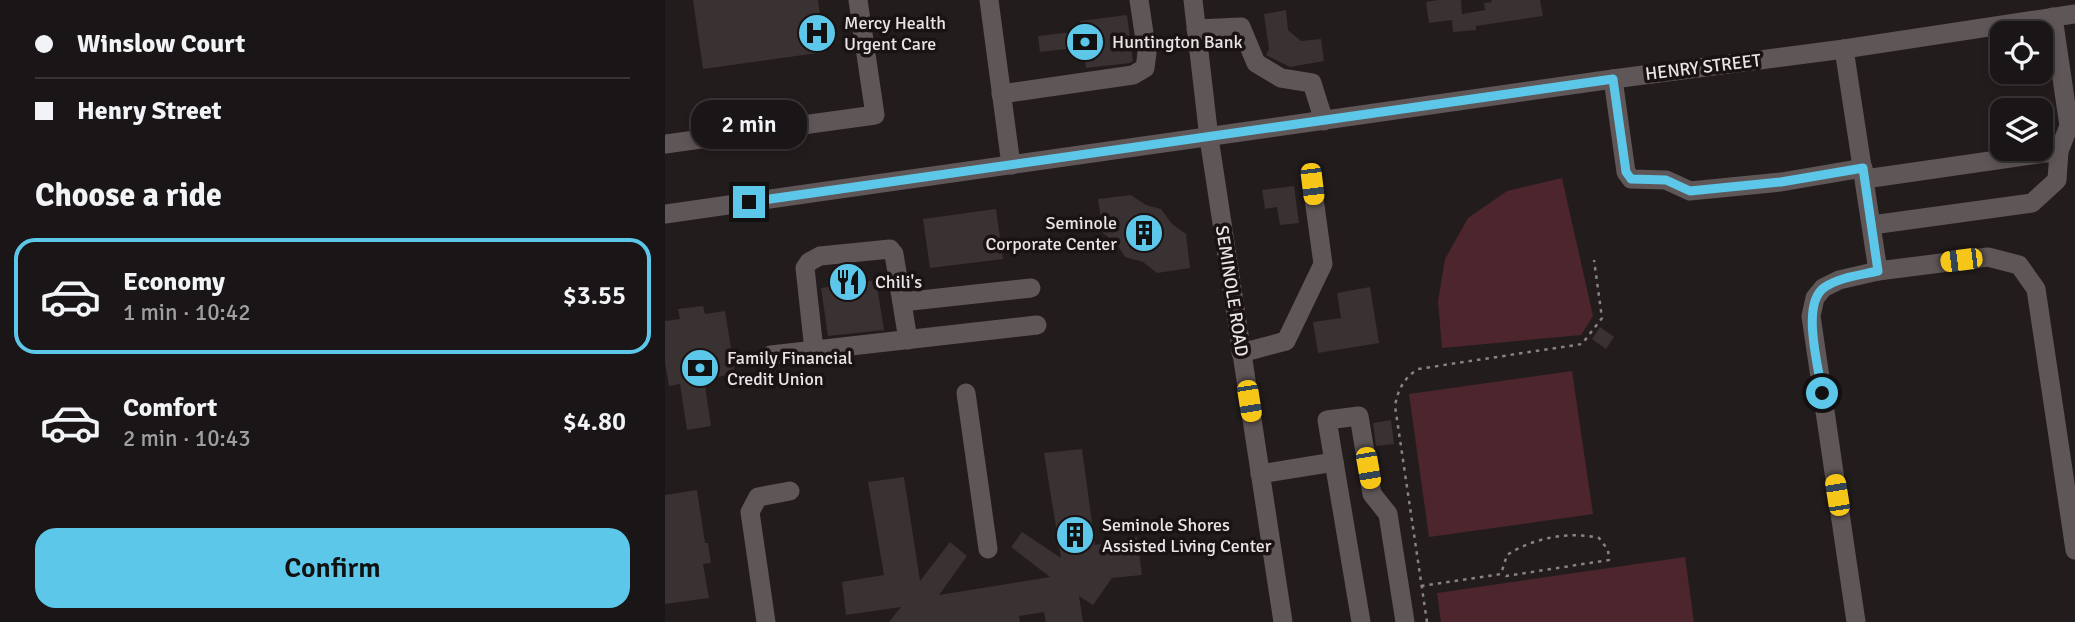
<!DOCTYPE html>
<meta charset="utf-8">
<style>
body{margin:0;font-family:Signika,sans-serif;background:#272223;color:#f1f3f6;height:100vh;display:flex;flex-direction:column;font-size:26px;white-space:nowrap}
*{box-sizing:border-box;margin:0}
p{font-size:23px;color:#9f9fa1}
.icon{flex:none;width:38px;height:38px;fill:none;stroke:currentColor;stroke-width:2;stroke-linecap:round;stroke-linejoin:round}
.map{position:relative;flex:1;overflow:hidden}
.side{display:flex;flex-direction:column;background:#1a1516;width:665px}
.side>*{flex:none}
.guide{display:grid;align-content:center;height:154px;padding:0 35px;background:#1a1516}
.controls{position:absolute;left:1325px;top:21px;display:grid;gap:14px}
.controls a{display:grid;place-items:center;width:63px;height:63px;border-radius:14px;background:#1a1516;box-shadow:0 4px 10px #0003,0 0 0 2px #383435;font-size:35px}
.end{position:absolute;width:32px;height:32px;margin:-16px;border:9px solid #5cc7e8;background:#111;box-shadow:0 0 0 4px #111}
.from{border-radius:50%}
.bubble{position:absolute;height:49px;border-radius:21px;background:#1a1516;box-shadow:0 4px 10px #0003,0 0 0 2px #383435;font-size:23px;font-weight:600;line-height:49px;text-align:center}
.car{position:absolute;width:21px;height:42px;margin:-21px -10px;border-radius:9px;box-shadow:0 0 5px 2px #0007;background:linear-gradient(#f5c518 24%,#345 0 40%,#f5c518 0 76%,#345 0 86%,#f5c518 0)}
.guide b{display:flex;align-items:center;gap:24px;height:66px;font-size:26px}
.guide b+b{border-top:2px solid #383435}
.guide i{width:18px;height:18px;background:#f1f3f6}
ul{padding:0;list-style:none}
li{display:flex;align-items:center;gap:21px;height:116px;margin:0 14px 10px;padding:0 21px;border:4px solid transparent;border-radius:21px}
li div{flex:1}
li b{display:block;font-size:26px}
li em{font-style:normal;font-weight:600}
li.selected{border-color:#5cc7e8}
li>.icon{width:63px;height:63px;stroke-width:1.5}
h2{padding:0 35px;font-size:32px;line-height:84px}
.action{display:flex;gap:14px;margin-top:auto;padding:14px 35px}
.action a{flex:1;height:80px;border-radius:21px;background:#5cc7e8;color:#111;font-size:28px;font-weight:600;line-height:80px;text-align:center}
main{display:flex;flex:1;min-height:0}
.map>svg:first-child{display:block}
.green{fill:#4c252d}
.building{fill:#393132}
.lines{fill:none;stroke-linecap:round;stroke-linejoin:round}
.path{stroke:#888283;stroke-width:2.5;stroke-dasharray:3.5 5;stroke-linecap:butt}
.minor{stroke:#5f5657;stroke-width:19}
.route{stroke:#5cc7e8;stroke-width:9}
.labels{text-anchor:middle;stroke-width:7;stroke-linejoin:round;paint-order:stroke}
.poi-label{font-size:18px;fill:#e9e4e5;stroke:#1a1314;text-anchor:start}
.street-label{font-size:18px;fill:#e9e4e5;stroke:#1a1314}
</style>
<main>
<section class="side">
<div class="guide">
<b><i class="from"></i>Winslow Court</b>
<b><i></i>Henry Street</b>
</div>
<h2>Choose a ride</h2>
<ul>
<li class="selected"><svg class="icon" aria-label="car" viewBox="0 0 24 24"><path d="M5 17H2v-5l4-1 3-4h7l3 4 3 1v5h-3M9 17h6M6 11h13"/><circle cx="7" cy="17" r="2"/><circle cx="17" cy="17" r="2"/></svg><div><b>Economy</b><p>1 min · 10:42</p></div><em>$3.55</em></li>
<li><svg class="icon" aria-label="car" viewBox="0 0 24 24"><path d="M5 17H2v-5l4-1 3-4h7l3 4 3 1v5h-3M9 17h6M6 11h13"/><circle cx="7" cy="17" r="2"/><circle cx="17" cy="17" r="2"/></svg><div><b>Comfort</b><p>2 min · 10:43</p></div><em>$4.80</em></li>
</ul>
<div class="action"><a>Confirm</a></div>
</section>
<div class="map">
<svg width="1410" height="622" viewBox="0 0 1410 622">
<rect width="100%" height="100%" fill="#231c1d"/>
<g class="green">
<polygon points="897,178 928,316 916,335 777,348 773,301 780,259 803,218 842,191"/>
<polygon points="907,371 928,514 764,537 744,394"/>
<polygon points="1020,557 1029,622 776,622 772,593"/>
</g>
<g class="building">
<polygon points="28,0 153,0 160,52 38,69"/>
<polygon points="773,0 796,0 797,14 820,10 819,3 827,2 826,0 875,0 878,16 811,26 811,30 788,32 787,20 764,23 761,2"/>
<polygon points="621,10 623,30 636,41 656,39 659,61 625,67 601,55 604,49 599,14"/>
<polygon points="462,15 468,61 465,63 421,68 418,47 375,52 373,36 416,31 415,21"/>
<polygon points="629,186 634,223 615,225 612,207 600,209 597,190"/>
<polygon points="466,195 481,205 496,209 507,224 521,234 525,268 492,273 478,262 460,257 452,244 438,233 433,199"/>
<polygon points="331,209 338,259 265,268 258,219"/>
<polygon points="190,276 191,283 211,280 219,330 163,336 156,288 176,285 175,279"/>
<polygon points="705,287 714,343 653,353 648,322 676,318 672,293"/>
<polygon points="38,306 40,314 60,311 70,374 39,379 46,426 22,430 15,384 4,386 0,362 0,321 15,319 13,309"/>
<polygon points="935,327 949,337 941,349 927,339"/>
<polygon points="726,420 729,444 711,446 708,423"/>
<polygon points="417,449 430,545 472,537 477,575 447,578 428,605 414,596 418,622 381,622 379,612 354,616 355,622 224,622 236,607 181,615 177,582 219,575 203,482 239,477 255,581 285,542 302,556 274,595 385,577 346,547 357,532 396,558 379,453"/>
<polygon points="32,490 40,543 43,543 46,563 38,564 44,598 0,604 0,495"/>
</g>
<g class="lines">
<g class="path">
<path d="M756 586 836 574 842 555C868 538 904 531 934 538L943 550 944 560 841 576 836 574"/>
<path d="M762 622 730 406C733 389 739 378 753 369L917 344 937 318 929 260"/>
</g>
<g class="minor">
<polyline points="324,0 346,165"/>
<polyline points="528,0 544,138 618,622"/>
<polyline points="531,29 576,27 591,63 616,78 647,83 659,121"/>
<polyline points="1179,49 1213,271"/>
<polyline points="948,79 961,172 966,179 1001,180 1025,191 1116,182 1198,168"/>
<polyline points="336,94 468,75 480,68 482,53 474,0"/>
<polyline points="0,144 210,115 193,0"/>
<polyline points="1200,179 1394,151 1404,126 1388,17"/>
<polyline points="0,214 948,79 1179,49 1410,14"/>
<polyline points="1207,225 1367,203 1392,180 1394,151"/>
<polyline points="237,302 366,288"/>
<polyline points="149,350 140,268 144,262 155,256 225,249 229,254 243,340"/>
<polyline points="576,353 621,341 658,264 647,184"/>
<polyline points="106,355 372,325"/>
<polyline points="301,393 323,549"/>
<polyline points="595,474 669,462"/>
<polyline points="101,622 85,512 93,497 125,491"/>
<polyline points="696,622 662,420 694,416 707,494 723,514 740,622"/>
<polyline points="1191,622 1146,316 1150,298 1158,288 1174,280 1213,271 1323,257 1354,265 1371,289 1410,550"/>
</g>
</g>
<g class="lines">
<path class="route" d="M84 202 948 79 961 172 966 179 1001 180 1025 191 1116 182 1198 168 1213 271C1196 275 1175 277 1160 287 1135 303 1154 367 1157 393"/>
</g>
<defs>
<symbol id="hospital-disc" viewBox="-11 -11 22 22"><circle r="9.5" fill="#5cc7e8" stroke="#1a1314"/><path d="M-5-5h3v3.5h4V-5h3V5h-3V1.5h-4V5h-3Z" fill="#111"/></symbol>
<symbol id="bank-disc" viewBox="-11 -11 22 22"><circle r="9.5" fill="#5cc7e8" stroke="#1a1314"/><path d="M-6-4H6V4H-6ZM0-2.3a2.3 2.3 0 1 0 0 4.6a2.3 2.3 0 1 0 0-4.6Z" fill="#111"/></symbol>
<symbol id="building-disc" viewBox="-11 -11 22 22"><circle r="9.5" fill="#5cc7e8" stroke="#1a1314"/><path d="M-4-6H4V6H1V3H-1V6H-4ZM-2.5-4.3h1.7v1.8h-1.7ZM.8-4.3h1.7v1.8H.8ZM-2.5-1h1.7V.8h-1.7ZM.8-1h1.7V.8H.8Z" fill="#111"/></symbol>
<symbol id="restaurant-disc" viewBox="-11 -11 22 22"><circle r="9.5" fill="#5cc7e8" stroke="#1a1314"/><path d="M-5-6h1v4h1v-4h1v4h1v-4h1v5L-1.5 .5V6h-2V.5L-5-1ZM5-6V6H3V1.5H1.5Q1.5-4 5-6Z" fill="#111"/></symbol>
</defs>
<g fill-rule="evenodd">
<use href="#hospital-disc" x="130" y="11" width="44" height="44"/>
<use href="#bank-disc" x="398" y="20" width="44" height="44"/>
<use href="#building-disc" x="457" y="211" width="44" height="44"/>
<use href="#restaurant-disc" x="161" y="260" width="44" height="44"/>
<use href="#bank-disc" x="13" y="346" width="44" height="44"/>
<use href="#building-disc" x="388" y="513" width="44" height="44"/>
</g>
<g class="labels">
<g class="poi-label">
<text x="179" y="29">Mercy Health<tspan x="179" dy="21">Urgent Care</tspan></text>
<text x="447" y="48">Huntington Bank</text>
<text x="452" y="229" text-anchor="end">Seminole<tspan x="452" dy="21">Corporate Center</tspan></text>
<text x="210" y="288">Chili's</text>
<text x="62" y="364">Family Financial<tspan x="62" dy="21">Credit Union</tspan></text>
<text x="437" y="531">Seminole Shores<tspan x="437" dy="21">Assisted Living Center</tspan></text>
</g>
<g class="street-label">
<text transform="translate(1038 67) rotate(-7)" y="6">HENRY STREET</text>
<text transform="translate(567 291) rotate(81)" y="6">SEMINOLE ROAD</text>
</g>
</g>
</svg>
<div class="controls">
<a><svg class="icon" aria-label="locate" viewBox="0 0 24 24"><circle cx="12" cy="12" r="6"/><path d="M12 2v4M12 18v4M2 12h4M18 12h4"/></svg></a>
<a><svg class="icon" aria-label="layers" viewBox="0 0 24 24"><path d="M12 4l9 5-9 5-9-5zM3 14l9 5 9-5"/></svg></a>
</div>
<i class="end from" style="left:1157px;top:393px"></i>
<i class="end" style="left:84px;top:202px"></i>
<div class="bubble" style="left:26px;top:100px;width:116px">2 min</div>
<i class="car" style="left:647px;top:184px;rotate:173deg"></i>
<i class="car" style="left:1296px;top:260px;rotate:263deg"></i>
<i class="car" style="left:584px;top:401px;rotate:171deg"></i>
<i class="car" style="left:703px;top:468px;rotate:170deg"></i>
<i class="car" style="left:1172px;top:495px;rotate:351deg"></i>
</div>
</main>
